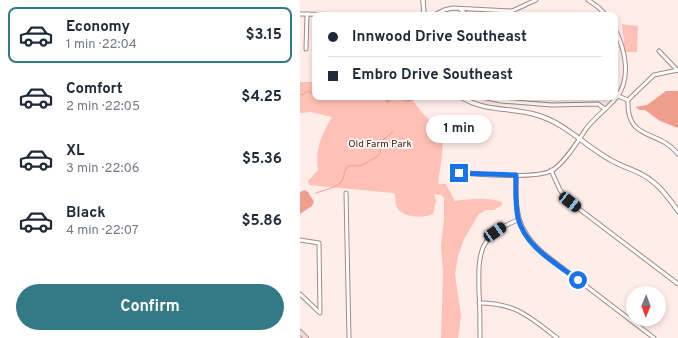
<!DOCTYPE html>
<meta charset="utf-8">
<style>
body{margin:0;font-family:Overpass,sans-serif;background:#f6f6f7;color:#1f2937;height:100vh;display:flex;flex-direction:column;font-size:15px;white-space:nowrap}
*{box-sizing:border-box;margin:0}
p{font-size:13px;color:#747a83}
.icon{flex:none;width:22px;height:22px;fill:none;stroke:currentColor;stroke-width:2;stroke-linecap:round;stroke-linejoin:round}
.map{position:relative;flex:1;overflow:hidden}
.sheet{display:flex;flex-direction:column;background:#fff;width:300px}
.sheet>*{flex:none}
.hud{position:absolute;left:12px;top:12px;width:306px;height:88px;border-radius:8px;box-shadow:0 2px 6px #0003;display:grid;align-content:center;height:88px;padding:0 16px;background:#fff}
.needle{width:26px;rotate:181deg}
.controls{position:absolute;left:326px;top:286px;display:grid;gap:8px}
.controls a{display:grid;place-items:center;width:40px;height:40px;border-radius:50%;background:#fff;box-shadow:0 2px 6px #0003;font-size:20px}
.end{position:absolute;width:18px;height:18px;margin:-9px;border:5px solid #1a73e8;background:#fff;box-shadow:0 0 0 2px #fff}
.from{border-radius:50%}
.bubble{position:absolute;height:28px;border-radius:14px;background:#fff;box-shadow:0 2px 6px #0003;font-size:13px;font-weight:700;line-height:28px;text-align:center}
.car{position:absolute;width:12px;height:24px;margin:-12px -6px;border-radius:5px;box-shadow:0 0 3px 1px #0007;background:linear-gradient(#222 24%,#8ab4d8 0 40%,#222 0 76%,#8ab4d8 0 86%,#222 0)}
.hud b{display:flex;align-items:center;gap:14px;height:38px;font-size:15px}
.hud b+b{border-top:1px solid #e0e1e3}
.hud i{width:10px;height:10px;background:#1f2937}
ul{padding:7px 0 0;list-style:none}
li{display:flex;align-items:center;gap:12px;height:56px;margin:0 8px 6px;padding:0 8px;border:2px solid transparent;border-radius:8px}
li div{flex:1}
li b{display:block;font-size:15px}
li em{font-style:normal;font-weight:700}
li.active{border-color:#347a86}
li>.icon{width:36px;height:36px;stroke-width:1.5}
.primary-button{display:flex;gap:8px;margin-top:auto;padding:8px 16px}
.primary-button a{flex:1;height:46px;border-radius:24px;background:#347a86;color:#fff;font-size:16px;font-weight:700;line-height:46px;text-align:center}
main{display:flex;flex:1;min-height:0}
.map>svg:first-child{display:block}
.green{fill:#ffc0b5}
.water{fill:#f19d8e}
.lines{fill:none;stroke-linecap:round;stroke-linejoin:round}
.stream{stroke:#f19d8e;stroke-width:1}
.minor-casing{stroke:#a48984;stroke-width:5}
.tertiary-casing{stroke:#a48984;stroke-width:5.5}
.secondary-casing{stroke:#a48984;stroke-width:6}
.minor{stroke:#fff;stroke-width:3}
.tertiary{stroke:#fff;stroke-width:3.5}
.secondary{stroke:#f3dad6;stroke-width:4}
.route{stroke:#1a73e8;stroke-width:5}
.labels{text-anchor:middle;stroke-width:3.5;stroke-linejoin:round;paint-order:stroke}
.park-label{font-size:10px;fill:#540a03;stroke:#fff}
</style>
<main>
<section class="sheet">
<ul>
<li class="active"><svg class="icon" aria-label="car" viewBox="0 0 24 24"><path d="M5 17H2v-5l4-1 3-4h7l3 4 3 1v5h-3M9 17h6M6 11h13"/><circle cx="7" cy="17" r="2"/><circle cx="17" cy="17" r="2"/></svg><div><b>Economy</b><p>1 min · 22:04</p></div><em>$3.15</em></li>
<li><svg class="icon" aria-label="car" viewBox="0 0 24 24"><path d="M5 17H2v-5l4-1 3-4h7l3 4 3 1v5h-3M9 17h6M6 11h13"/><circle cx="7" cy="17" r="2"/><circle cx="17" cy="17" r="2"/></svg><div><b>Comfort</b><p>2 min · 22:05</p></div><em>$4.25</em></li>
<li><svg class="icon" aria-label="car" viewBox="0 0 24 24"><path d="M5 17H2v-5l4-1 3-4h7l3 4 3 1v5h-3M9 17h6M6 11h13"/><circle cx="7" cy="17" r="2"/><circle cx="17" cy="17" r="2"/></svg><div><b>XL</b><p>3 min · 22:06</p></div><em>$5.36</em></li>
<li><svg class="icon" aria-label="car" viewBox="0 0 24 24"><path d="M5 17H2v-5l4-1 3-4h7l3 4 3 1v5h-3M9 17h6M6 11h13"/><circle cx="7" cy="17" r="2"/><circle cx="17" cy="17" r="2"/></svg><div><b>Black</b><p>4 min · 22:07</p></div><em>$5.86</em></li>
</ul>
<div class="primary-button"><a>Confirm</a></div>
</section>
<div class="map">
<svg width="378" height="338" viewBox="0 0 378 338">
<rect width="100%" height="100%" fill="#ffedea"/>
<g class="green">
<polygon points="322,24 338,26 337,52 325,52"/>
<path d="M15 79V97H112C118 112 130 118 139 131 147 143 139 170 138 184H146L155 201C172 199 186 197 202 202V205L194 210H186L179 214 164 239 158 256 155 274 161 316 158 338H141L143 273 141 245 144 220V198L141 195 134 194 136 201 133 214C123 219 100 218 96 205 95 201 96 197 94 193L9 185 8 181 18 170C15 148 21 136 32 117L11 112 0 113V82H12V80Z"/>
</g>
<g class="water">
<polygon points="366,91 378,91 378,128 360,121 345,110 340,110 335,107 347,105"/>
<path d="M83 97H111L115 99 108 102C100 100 94 98 87 103Z"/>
<polygon points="5,190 8,192 14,202 12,206 0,214 0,192"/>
</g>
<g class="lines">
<g class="stream">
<polyline points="0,94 2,95 8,91 14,94 15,93"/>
<path d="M16 193C26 189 46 187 44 172L48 166C52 165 55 166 59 166 62 166 77 157 80 154V142L93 132"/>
</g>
<defs>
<g id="minor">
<polyline points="288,0 298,7 306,15"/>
<polyline points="160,9 167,15"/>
<polyline points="0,14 59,15"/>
<polyline points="134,15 144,10 153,8 212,11 236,0"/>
<polyline points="6,49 7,14"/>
<polyline points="359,51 378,71"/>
<polyline points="318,96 328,100"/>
<polyline points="182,97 201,101 252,105 298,104 305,109"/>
<path d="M328 100C326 142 359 129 378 154"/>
<polyline points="328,100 354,75 378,70"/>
<polyline points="251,170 260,190 270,202 378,284"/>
<path d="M159 173C180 174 234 179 251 171 264 164 278 141 286 129 295 117 307 109 316 98 332 79 325 49 315 29"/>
<path d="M216 175C215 209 216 230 243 253L354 338"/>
<polyline points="46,193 49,338"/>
<polyline points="0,240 19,243 20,313 0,294"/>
<path d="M179 303C216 303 230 317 257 338"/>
<path d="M180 338C180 322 180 307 179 291 178 252 179 235 218 220"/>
</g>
<g id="tertiary">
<polyline points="123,0 124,15"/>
<path d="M161 97C185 112 210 107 237 115 265 123 284 145 309 159 323 168 339 170 352 181 363 189 370 200 378 211"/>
</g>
<polyline id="secondary" points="0,332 6,338"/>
</defs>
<use href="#minor" class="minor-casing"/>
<use href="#tertiary" class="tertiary-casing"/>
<use href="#secondary" class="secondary-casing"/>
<use href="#minor" class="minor"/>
<use href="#tertiary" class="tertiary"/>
<use href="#secondary" class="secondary"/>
</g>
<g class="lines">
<path class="route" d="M159 173 216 175C216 189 215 204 218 218 225 247 256 263 278 280"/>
</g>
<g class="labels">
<g class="park-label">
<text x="80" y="147">Old Farm Park</text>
</g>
</g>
</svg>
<div class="controls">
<a><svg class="needle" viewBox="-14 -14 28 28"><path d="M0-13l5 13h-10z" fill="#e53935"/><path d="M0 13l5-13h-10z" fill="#747a83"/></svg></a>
</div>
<i class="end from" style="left:278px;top:280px"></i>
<i class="end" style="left:159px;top:173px"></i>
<div class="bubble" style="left:126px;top:115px;width:66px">1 min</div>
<i class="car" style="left:270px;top:202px;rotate:128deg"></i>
<i class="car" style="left:195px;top:232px;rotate:56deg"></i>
<div class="hud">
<b><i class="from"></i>Innwood Drive Southeast</b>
<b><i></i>Embro Drive Southeast</b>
</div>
</div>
</main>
